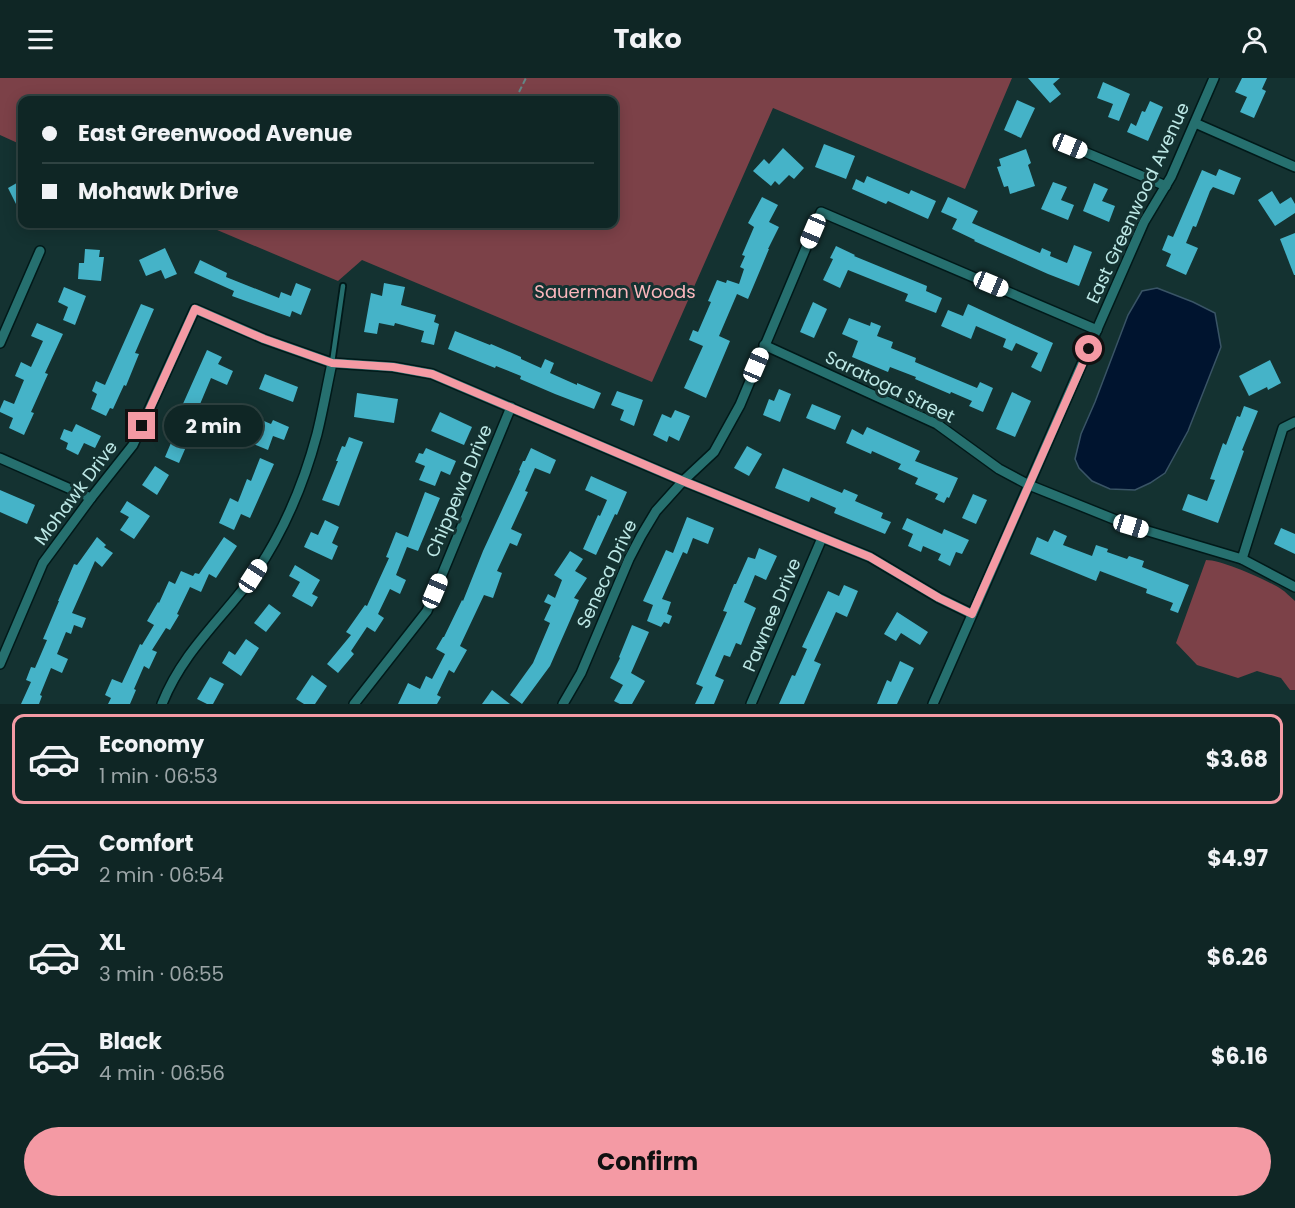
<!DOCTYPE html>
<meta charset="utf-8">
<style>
body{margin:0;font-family:Poppins,sans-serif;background:#1d3232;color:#f1f3f6;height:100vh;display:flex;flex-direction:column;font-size:22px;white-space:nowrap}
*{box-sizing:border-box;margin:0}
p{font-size:20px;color:#9ba5a7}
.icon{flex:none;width:33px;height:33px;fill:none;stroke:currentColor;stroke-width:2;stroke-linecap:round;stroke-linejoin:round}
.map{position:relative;height:626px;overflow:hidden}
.side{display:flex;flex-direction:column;background:#0f2625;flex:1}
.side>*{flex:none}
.banner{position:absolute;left:18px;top:18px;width:600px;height:132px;border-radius:12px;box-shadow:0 3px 15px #0003,0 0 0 2px #2f4342;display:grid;align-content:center;height:132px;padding:0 24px;background:#0f2625}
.end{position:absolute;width:27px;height:27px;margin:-14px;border:8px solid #f49aa4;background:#111;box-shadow:0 0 0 3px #111}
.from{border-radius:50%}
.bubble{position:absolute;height:42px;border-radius:21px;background:#0f2625;box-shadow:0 3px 15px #0003,0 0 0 2px #2f4342;font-size:20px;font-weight:700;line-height:42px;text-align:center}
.car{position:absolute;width:18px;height:36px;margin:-18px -9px;border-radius:8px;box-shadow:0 0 4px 2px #0007;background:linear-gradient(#fff 24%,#345 0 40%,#fff 0 76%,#345 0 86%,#fff 0)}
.banner b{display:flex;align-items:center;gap:21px;height:57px;font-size:22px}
.banner b+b{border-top:2px solid #2f4342}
.banner i{width:15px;height:15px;background:#f1f3f6}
ul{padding:10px 0 0;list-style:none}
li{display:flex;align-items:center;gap:18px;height:90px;margin:0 12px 9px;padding:0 12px;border:3px solid transparent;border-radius:12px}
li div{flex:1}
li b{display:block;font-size:22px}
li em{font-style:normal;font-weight:700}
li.on{border-color:#f49aa4}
li>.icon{width:54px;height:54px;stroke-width:1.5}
.cta{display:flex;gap:12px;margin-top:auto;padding:12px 24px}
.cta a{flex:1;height:69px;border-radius:36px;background:#f49aa4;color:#111;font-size:24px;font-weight:700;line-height:69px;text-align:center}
header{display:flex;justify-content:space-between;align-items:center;height:78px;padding:0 24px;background:#0f2625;font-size:27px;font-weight:700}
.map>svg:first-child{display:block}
.green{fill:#7c4148}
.water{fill:#00142f;stroke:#395466;stroke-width:1.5}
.building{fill:#45b3c8}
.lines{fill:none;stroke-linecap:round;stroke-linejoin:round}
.lane-casing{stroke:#001919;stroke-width:8}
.street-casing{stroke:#001919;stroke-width:12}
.path{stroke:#638786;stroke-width:2;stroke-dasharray:6 3;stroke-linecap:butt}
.lane{stroke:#26706f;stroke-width:4.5}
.street{stroke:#26706f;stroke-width:9}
.route{stroke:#f49aa4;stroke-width:8}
.labels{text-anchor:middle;stroke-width:6;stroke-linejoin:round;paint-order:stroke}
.street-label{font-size:18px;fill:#bde8e6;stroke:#143231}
.park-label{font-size:18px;fill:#fab6bc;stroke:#143231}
</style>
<header><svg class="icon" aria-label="menu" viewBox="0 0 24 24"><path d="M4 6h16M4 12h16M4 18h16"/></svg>Tako<svg class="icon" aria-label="person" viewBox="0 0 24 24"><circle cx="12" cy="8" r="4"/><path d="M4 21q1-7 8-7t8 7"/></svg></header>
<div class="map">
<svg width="1295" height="626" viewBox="0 0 1295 626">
<rect width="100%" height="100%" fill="#143231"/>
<g class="green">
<polygon points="0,0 1012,0 965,111 773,30 652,304 362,182 338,203 203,146 614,146 614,22 22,22 22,67 0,57"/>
<path d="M1206 482C1222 482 1267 502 1281 511 1286 514 1290 519 1295 523V612H1290L1281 600 1257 593 1238 600 1197 587 1176 565Z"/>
</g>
<polygon class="water" points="1157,210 1193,224 1215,235 1221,269 1188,353 1165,395 1150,405 1135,412 1110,411 1092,403 1079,390 1075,381 1081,356 1095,324 1128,237 1142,213"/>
<g class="building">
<polygon points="1028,0 1060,0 1053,6 1061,16 1050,25"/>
<polygon points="1242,0 1267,0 1262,11 1266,13 1254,40 1240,34 1247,19 1235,14"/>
<polygon points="1103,4 1130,16 1119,43 1108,39 1113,26 1097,20"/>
<polygon points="1017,22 1035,30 1021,60 1004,52"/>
<polygon points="1150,23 1163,29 1148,63 1127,54 1131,45 1136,48 1142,33 1145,34"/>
<polygon points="824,66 855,78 846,101 815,89"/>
<polygon points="783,70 804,90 794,101 789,97 779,107 775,103 771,108 753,93 764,81 769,86"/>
<polygon points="1026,71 1031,85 1028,87 1035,108 1010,116 1008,108 1004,109 997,89 1001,88 999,81"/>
<polygon points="1219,91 1241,100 1234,117 1213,109 1210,113 1196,149 1193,148 1186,165 1198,170 1186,197 1166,188 1171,176 1162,172 1168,157 1173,159 1202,92 1216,98"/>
<polygon points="867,98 909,116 911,112 936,123 928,141 888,123 886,126 852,111 856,101 864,105"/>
<polygon points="22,102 22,122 16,126 8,110"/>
<polygon points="1053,104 1067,109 1061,122 1074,127 1068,142 1041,131"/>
<polygon points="1094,105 1108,111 1102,123 1115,128 1109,144 1083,133"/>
<polygon points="1272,113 1280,126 1291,119 1295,126 1295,135 1275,148 1258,122"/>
<polygon points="762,119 778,127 769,144 779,149 768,171 769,171 748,221 737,216 719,258 730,263 706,320 684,310 703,268 689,262 693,252 698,254 711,224 708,223 717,202 726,205 727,202 739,206 744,191 740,189 745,178 742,177 754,149 748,145"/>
<polygon points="948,119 978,133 972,145 1040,175 1042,170 1051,174 1050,178 1067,185 1074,167 1092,174 1079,208 1048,196 974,163 975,162 952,151 957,141 941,134"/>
<polygon points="1295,155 1295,197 1294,197 1280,161"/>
<polygon points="836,168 855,177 854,178 927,208 926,213 942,220 936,235 905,223 908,216 848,192 840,210 823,202 833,181 830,180"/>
<polygon points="165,170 177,196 165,201 161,192 146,198 139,182"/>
<polygon points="85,171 100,172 99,179 104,179 101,203 78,201 79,185 84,185"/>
<polygon points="200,182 227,195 226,199 279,220 281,214 291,218 296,205 311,211 301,237 292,233 290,239 232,218 234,213 194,195"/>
<polygon points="384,205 405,209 401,227 436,237 434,244 439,246 434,267 421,264 424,253 395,245 394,248 379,245 377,256 364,254 371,215 382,218"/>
<polygon points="64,209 86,218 75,247 63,242 68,229 58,224"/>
<polygon points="813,224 827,231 814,260 800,254"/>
<polygon points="141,226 154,231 135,275 139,276 126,308 124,307 113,331 110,330 106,338 91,331 97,316 92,313 96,303 105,307"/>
<polygon points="968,226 1053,265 1041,294 1031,289 1038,275 1016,265 1012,273 1003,269 1006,261 976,248 971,261 941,248 948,232 963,238"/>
<polygon points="849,240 870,248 871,244 881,248 877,258 893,264 891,270 916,280 915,284 977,310 980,304 993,310 983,334 969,328 972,323 951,314 950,316 915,301 916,299 890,289 888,294 852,279 858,263 842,256"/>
<polygon points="37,245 63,256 45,295 48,296 31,334 34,335 24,357 9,350 13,340 0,334 0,331 4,322 14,326 24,302 15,298 21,284 31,289 43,263 31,258"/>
<polygon points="455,253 490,267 491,266 521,279 521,281 541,290 545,281 554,285 550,295 577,307 577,305 601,315 594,331 555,316 520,301 521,298 496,288 495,290 448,271"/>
<polygon points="207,272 222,279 218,286 233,293 227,307 211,300 190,350 201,354 196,365 189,362 179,385 165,379 182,339 178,337"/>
<polygon points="1270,282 1281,305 1268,312 1267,309 1249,318 1239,298"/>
<polygon points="265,296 298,309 293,324 259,311"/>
<polygon points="779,311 791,316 780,344 763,337 769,321 774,323"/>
<polygon points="617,313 643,322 634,348 620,342 624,332 611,327"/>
<polygon points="1012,314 1031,323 1015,359 996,351"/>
<polygon points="357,315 398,321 394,345 354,339"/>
<polygon points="812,326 841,338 835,352 806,340"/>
<polygon points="1244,328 1258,333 1242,372 1244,373 1218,445 1182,432 1188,416 1207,423 1215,402 1210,401 1223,365 1226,367 1237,338 1240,339"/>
<polygon points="675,332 690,338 679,363 669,358 667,364 653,357 662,336 671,340"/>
<polygon points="440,334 472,349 464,367 431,353"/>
<polygon points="273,342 289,349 284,362 273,358 268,372 246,363 252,350 259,354 264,343 271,346"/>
<polygon points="76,346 101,358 95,370 84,365 78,377 66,371 68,365 60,361 64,351 72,354"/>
<polygon points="867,349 920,373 915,383 958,400 949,420 947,419 944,425 935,421 938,416 915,406 918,400 898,391 901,386 872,373 871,376 846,365 852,351 863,357"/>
<polygon points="349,359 363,364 339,428 322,422 338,383 336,383 342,368 345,369"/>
<polygon points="747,368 762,376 749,398 734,390"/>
<polygon points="426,370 456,383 450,397 441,393 435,408 419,402 425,388 415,384 419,375 423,376"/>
<polygon points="531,370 556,382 550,396 535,390 525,413 528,414 511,451 522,456 517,468 510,465 497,493 502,495 493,520 484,517 460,568 467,572 454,595 449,592 437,617 441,619 437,626 398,626 408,605 420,611 426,598 432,601 445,576 436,571 443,559 444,559 462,522 463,523 483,473 520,393 519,392 523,383 525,383"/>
<polygon points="260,380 274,386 250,440 241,436 234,452 219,445 230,420 238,424 247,401 251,403"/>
<polygon points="155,388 169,397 157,417 142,407"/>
<polygon points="783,390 842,415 844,411 858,417 855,423 883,435 881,440 891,444 885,456 834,435 836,430 811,419 809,424 775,410"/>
<polygon points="591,398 627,414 617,437 615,436 596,477 583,471 598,437 600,438 607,422 585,412"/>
<polygon points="0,412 35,427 27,446 0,434"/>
<polygon points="425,414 440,420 418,473 407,469 396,497 406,502 400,516 390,511 378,536 384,540 375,554 367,549 351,573 354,576 338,595 327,586 351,557 346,554 365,527 367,528 389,480 386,479 396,454 408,459"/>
<polygon points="973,416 987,422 976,446 962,440"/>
<polygon points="127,423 150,438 134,461 120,452 129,439 120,434"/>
<polygon points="687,439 714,450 708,466 693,460 687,476 683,474 662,521 671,524 667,536 672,538 669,546 664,544 661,549 647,543 653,527 643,523 666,472 673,475"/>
<polygon points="907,440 942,456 944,451 969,462 962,476 956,474 950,488 938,482 941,476 923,468 921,474 908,468 913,456 902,451"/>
<polygon points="325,442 339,449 332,465 338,468 332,482 304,469 311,454 318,457"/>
<polygon points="1281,450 1295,456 1295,476 1274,466"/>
<polygon points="1054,452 1067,458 1063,467 1092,478 1096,467 1108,471 1107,474 1127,481 1129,478 1144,483 1142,489 1189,507 1178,535 1170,532 1173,525 1146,515 1147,511 1100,493 1096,503 1030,476 1037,459 1048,464"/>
<polygon points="97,459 106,467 104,469 113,475 102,489 95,483 72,535 86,540 82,550 74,547 71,556 66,554 57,576 68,581 62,595 51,590 40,617 42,618 39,626 21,626 31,604 26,602 31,589 35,590 47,562 43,561 59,523 58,523 74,486 77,487"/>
<polygon points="224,459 237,468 216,500 209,496 201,514 190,509 177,536 179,537 170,552 166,550 152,572 157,574 149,591 144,588 134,611 136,612 130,626 108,626 111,620 105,617 112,601 122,605 140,566 142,567 154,547 147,543 158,524 159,525 169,503 175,506 181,493 193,498 195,495 199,496"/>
<polygon points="759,470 777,478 766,502 755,497 744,524 756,530 749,547 741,567 736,565 730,579 724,577 715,598 724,602 714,626 695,626 703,609 696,606 727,534 723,533 734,506 736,506 748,479 755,481"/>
<polygon points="570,473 583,481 575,493 587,500 574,520 579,522 550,588 522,626 510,617 533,585 550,545 544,542 551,527 544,524 548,516 555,520 562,502 554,497"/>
<polygon points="295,487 320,502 312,516 318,519 312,529 292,518 300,504 289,498"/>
<polygon points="844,507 858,513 847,539 836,534 814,583 821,586 804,626 779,626 792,597 795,598 807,571 802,569 828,513 839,518"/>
<polygon points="269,526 281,535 266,554 254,545"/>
<polygon points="897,534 928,554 920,567 901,555 896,563 884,556"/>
<polygon points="632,547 649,554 631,595 645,603 632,626 620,626 614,623 623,607 610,600 620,580 619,579"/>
<polygon points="246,561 259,570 241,598 222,585 229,573 235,577"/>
<polygon points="900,583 914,590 897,626 877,626 887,602 891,604"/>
<polygon points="312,597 327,608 315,626 304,626 296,621"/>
<polygon points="210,599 224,606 213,626 207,626 197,621"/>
<polygon points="492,612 510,626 482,626"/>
</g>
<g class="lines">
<defs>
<polyline id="lane" points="332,285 343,208"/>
<g id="street">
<polyline points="1195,45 1295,89"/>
<polyline points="1070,68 1166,108"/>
<polyline points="0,265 40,173"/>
<polyline points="764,267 937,346 999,391 1029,407 1131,448 1242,481 1295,509"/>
<polyline points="0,380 91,420"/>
<polyline points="1242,481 1283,350 1295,344"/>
<polyline points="0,586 43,485 91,420 133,367 195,231 264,261 332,285 393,289 432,296 683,403 870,479 939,520 972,536"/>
<path d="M162 626C183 573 222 541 254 497 283 455 304 405 317 356 323 332 327 308 332 285"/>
<polyline points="354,626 427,533 511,329"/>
<polyline points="563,626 581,595 629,481 641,458 656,433 683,403 714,374 740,327 821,134 1097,252"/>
<polyline points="751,626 822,460"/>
<polyline points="933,626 1144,144 1171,99 1214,0"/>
</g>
</defs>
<use href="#lane" class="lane-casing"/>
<use href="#street" class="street-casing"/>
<polyline class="path" points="515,22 526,0"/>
<use href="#lane" class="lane"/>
<use href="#street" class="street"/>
</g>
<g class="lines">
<polyline class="route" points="142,348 195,231 264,261 332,285 393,289 432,296 683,403 870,479 939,520 972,536 1089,271"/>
</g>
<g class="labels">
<g class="street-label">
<text transform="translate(1138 125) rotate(-65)" y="6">East Greenwood Avenue</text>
<text transform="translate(890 309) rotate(26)" y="6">Saratoga Street</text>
<text transform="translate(459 413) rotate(-67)" y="6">Chippewa Drive</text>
<text transform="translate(76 415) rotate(-53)" y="6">Mohawk Drive</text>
<text transform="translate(607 496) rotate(-65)" y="6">Seneca Drive</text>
<text transform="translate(772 537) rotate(-67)" y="6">Pawnee Drive</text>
</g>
<g class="park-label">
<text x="615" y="220">Sauerman Woods</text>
</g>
</g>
</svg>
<i class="end from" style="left:1089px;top:271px"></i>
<i class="end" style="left:142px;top:348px"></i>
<div class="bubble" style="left:164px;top:327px;width:99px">2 min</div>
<i class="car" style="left:1070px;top:68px;rotate:112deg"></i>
<i class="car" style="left:813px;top:153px;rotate:203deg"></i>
<i class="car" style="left:991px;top:206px;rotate:113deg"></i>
<i class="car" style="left:756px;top:287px;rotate:23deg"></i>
<i class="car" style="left:1131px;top:448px;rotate:107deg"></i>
<i class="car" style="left:253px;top:498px;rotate:33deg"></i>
<i class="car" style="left:435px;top:513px;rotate:23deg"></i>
<div class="banner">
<b><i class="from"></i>East Greenwood Avenue</b>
<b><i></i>Mohawk Drive</b>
</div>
</div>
<section class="side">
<ul>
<li class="on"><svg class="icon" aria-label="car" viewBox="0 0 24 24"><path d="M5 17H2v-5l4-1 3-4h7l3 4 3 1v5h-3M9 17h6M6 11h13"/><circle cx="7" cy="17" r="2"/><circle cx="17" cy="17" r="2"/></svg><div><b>Economy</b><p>1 min · 06:53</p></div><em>$3.68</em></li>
<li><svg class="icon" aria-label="car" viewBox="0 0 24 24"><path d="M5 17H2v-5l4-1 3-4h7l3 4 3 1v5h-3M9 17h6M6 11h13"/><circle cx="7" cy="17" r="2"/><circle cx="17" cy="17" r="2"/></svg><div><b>Comfort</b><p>2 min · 06:54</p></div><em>$4.97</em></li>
<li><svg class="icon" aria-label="car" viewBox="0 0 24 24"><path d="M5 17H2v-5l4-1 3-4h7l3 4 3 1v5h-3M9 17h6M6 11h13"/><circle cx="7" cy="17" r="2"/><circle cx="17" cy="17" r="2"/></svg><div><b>XL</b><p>3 min · 06:55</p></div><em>$6.26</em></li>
<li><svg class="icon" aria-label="car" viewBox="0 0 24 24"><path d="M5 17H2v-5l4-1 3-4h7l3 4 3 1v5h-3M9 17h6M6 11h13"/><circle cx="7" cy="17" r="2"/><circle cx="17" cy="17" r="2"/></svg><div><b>Black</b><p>4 min · 06:56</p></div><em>$6.16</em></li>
</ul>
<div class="cta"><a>Confirm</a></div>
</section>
